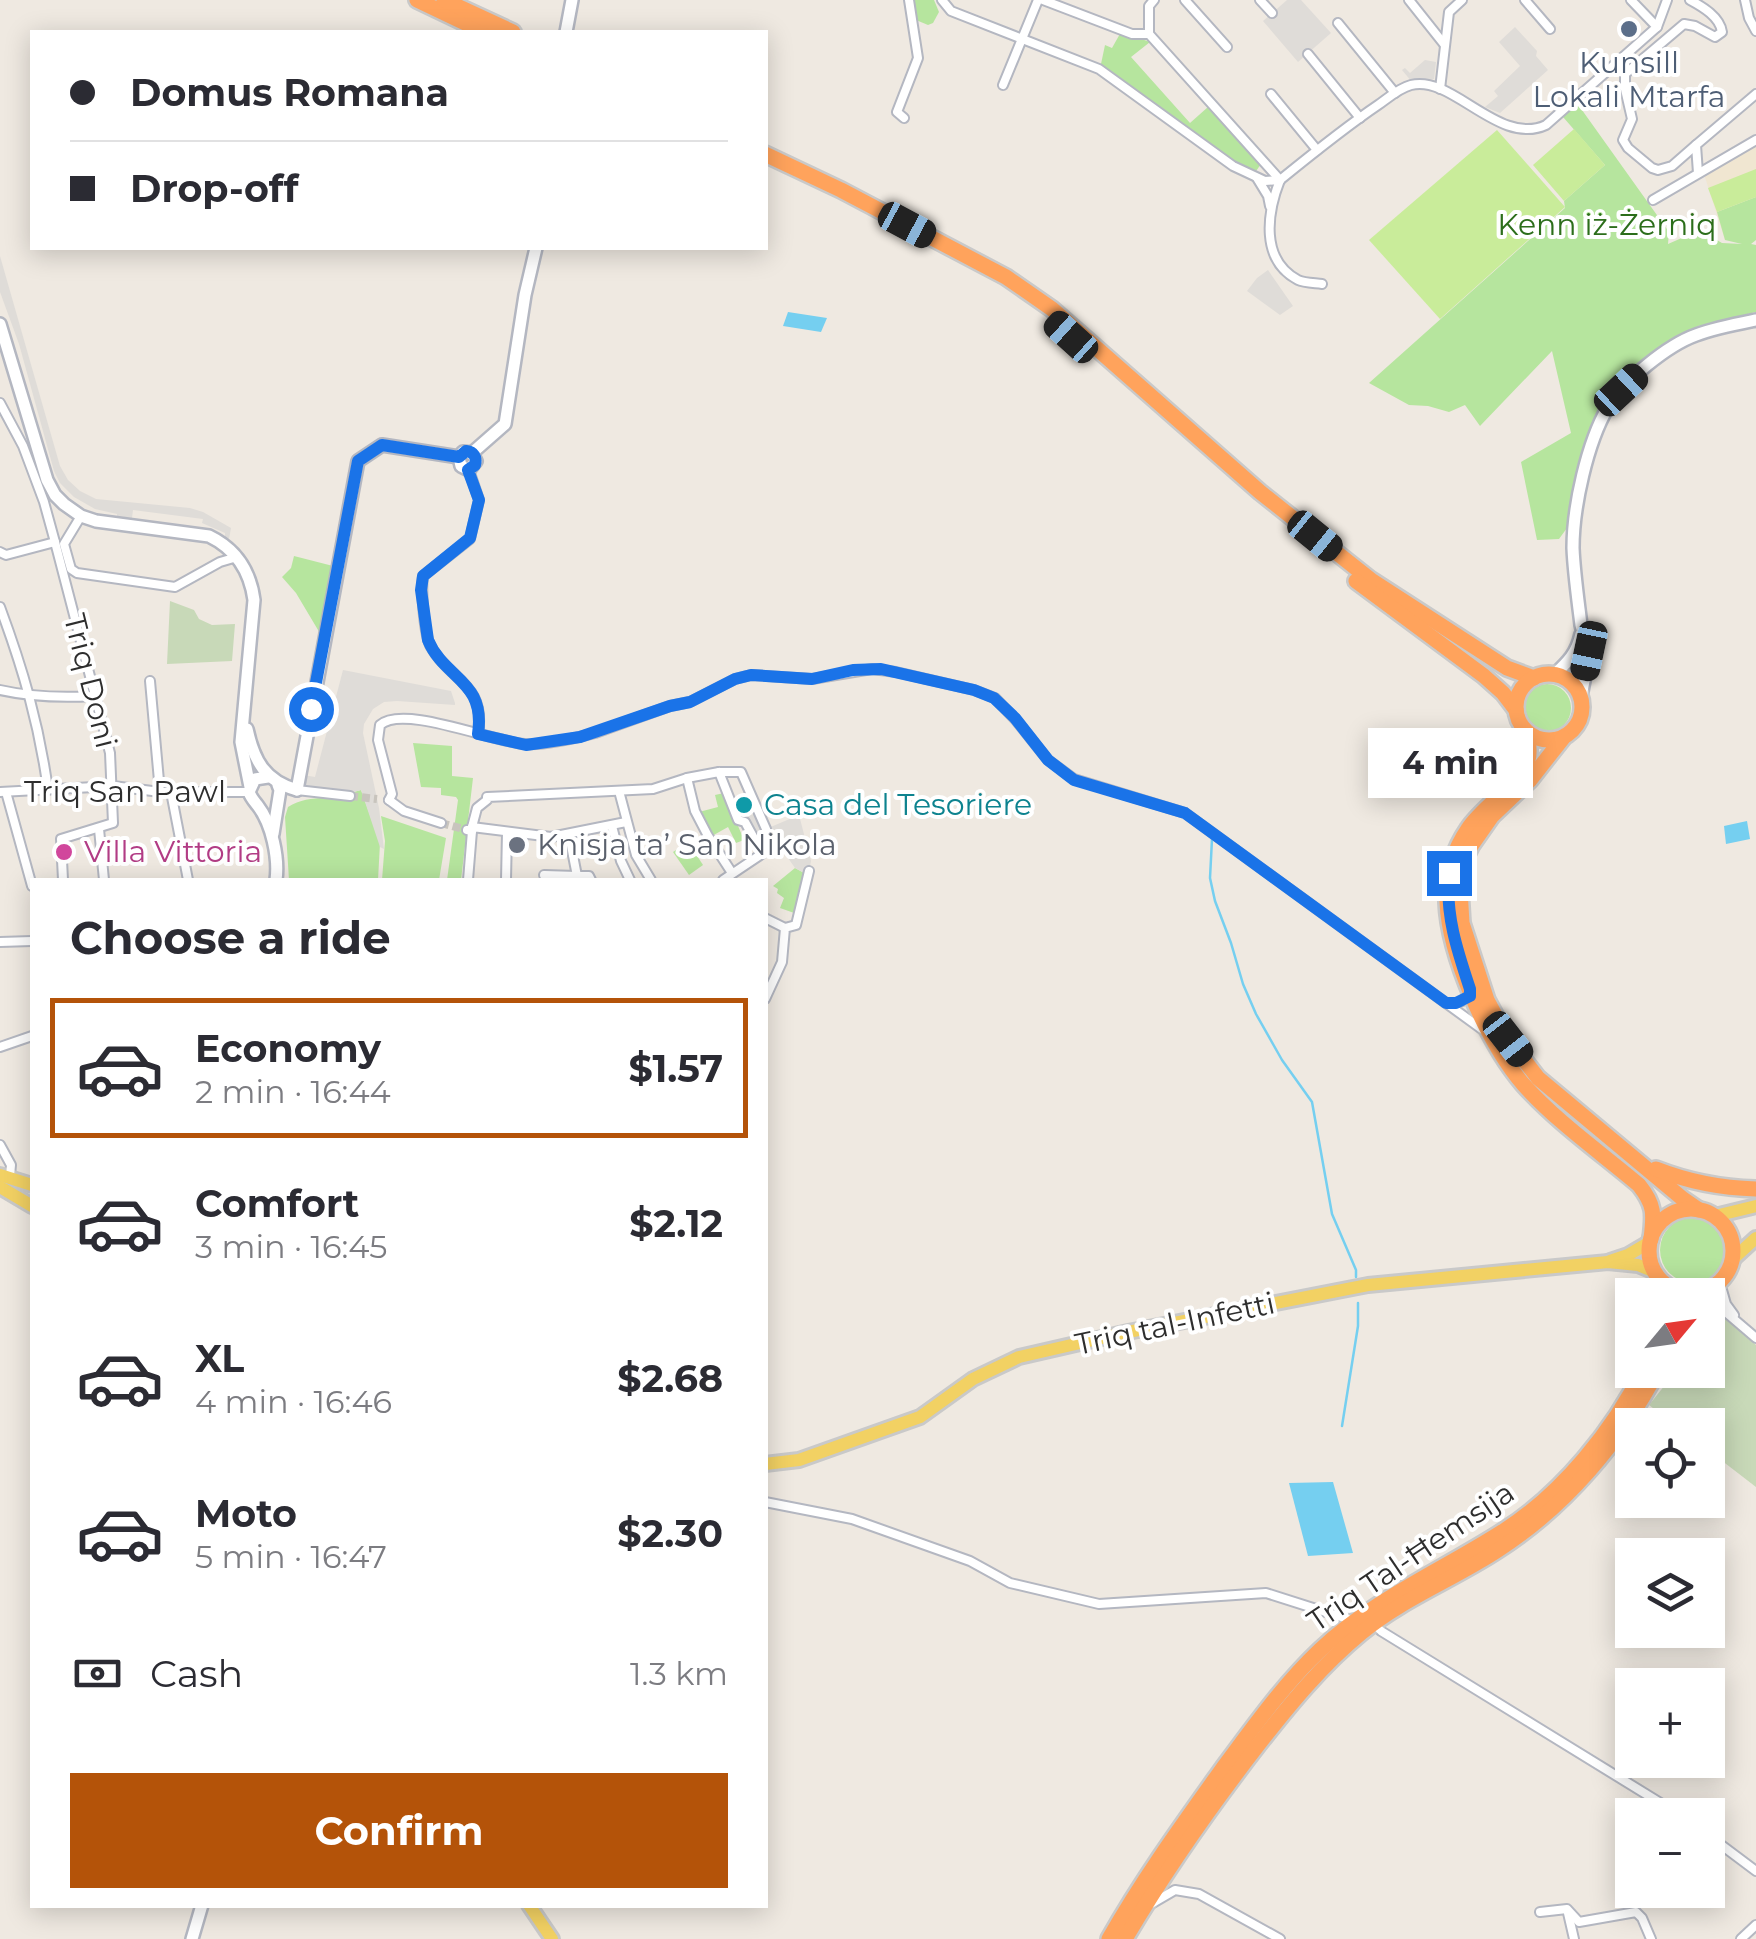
<!DOCTYPE html>
<meta charset="utf-8">
<style>
body{margin:0;font-family:Montserrat,sans-serif;background:#f2f2f3;color:#2b2b33;height:100vh;display:flex;flex-direction:column;font-size:38px;white-space:nowrap}
*{box-sizing:border-box;margin:0}
p{font-size:32px;color:#7c7c81}
.icon{flex:none;width:55px;height:55px;fill:none;stroke:currentColor;stroke-width:2;stroke-linecap:round;stroke-linejoin:round}
.map{position:relative;flex:1;overflow:hidden}
.drawer{position:absolute;left:30px;top:878px;width:738px;height:1030px;display:flex;flex-direction:column;background:#fff;border-radius:0px;box-shadow:0 5px 25px #0003}
.drawer>*{flex:none}
.guide{position:absolute;left:30px;top:30px;width:738px;height:220px;border-radius:0px;box-shadow:0 5px 25px #0003;display:grid;align-content:center;height:220px;padding:0 40px;background:#fff}
.needle{width:65px;rotate:61deg}
.tools{position:absolute;left:1615px;top:1278px;display:grid;gap:20px}
.tools a{display:grid;place-items:center;width:110px;height:110px;border-radius:0px;background:#fff;box-shadow:0 5px 25px #0003;font-size:50px}
.end{position:absolute;width:45px;height:45px;margin:-22px;border:12px solid #1a73e8;background:#fff;box-shadow:0 0 0 5px #fff}
.from{border-radius:50%}
.bubble{position:absolute;height:70px;border-radius:0px;background:#fff;box-shadow:0 5px 25px #0003;font-size:32px;font-weight:700;line-height:70px;text-align:center}
.car{position:absolute;width:30px;height:60px;margin:-30px -15px;border-radius:12px;box-shadow:0 0 8px 2px #0007;background:linear-gradient(#222 24%,#8ab4d8 0 40%,#222 0 76%,#8ab4d8 0 86%,#222 0)}
.guide b{display:flex;align-items:center;gap:35px;height:95px;font-size:38px}
.guide b+b{border-top:2px solid #e1e1e2}
.guide i{width:25px;height:25px;background:#2b2b33}
ul{padding:0;list-style:none}
li{display:flex;align-items:center;gap:30px;height:140px;margin:0 20px 15px;padding:0 20px;border:5px solid transparent;border-radius:0px}
li div{flex:1}
li b{display:block;font-size:38px}
li em{font-style:normal;font-weight:700}
li.on{border-color:#b45309}
li>.icon{width:90px;height:90px;stroke-width:1.5}
h2{padding:0 40px;font-size:45px;line-height:120px}
.pay{display:flex;align-items:center;gap:25px;height:110px;padding:0 40px;font-size:38px}
.pay p{margin-inline-start:auto}
.primary-button{display:flex;gap:20px;margin-top:auto;padding:20px 40px}
.primary-button a{flex:1;height:115px;border-radius:0px;background:#b45309;color:#fff;font-size:40px;font-weight:700;line-height:115px;text-align:center}
.map>svg:first-child{display:block}
.education{fill:#f0e6d1}
.green{fill:#b6e59e}
.cemetery{fill:#c8d9b8}
.pitch{fill:#c9ec9a}
.plaza{fill:#dfdcd8}
.water{fill:#75cff0}
.lines{fill:none;stroke-linecap:round;stroke-linejoin:round}
.stream{stroke:#75cff0;stroke-width:2.5}
.street-tunnel{stroke:#c8c4bd;stroke-width:8;stroke-dasharray:8 4;stroke-linecap:butt}
.street-casing{stroke:#b4b7c1;stroke-width:12}
.secondary-casing{stroke:#b4b7c1;stroke-width:16}
.primary-casing{stroke:#c9c9c9;stroke-width:18}
.highway-casing{stroke:#c9c9c9;stroke-width:20}
.street{stroke:#fff;stroke-width:8}
.secondary{stroke:#fff;stroke-width:11}
.primary{stroke:#f2d163;stroke-width:12}
.highway{stroke:#ffa35c;stroke-width:15}
.route{stroke:#1a73e8;stroke-width:12}
.service-dot{fill:#5c6f8a;stroke:#fff;stroke-width:4}
.culture-dot{fill:#0f9aa8;stroke:#fff;stroke-width:4}
.worship-dot{fill:#6b7280;stroke:#fff;stroke-width:4}
.hotel-dot{fill:#d1479c;stroke:#fff;stroke-width:4}
.labels{text-anchor:middle;stroke-width:8;stroke-linejoin:round;paint-order:stroke}
.service-label{font-size:30px;fill:#4e5e75;stroke:#fff}
.park-label{font-size:30px;fill:#2c6e1b;stroke:#fff}
.street-label{font-size:30px;fill:#2e2e2e;stroke:#fff}
.culture-label{font-size:30px;fill:#0d838f;stroke:#fff;text-anchor:start}
.worship-label{font-size:30px;fill:#5b616d;stroke:#fff;text-anchor:start}
.hotel-label{font-size:30px;fill:#b23c85;stroke:#fff;text-anchor:start}
</style>
<div class="map">
<svg width="1756" height="1939" viewBox="0 0 1756 1939">
<rect width="100%" height="100%" fill="#efe9e1"/>
<polygon class="education" points="1756,145 1756,240 1725,240 1704,174"/>
<g class="green">
<polygon points="914,0 934,0 939,12 933,23 928,25 916,20"/>
<polygon points="1121,32 1150,42 1131,57 1190,123 1208,107 1261,164 1254,174 1229,158 1101,64 1105,45 1112,48"/>
<polygon points="1577,103 1669,232 1668,244 1700,230 1722,243 1742,244 1725,240 1717,212 1756,197 1756,240 1751,244 1756,245 1756,312 1698,326 1656,351 1607,400 1577,483 1567,528 1559,539 1537,540 1521,462 1571,433 1552,351 1480,426 1465,405 1449,412 1428,406 1409,405 1369,383 1565,208 1564,201 1605,165 1563,117"/>
<polygon points="294,556 333,566 322,617 321,635 296,593 282,577 291,568"/>
<circle cx="1547" cy="708" r="24"/>
<polygon points="413,743 452,746 452,776 473,778 461,880 447,880 458,800 456,797 441,795 441,788 421,787"/>
<path d="M361 790 380 843 378 880H289L285 817 288 807C307 795 328 798 349 799L350 793Z"/>
<polygon points="724,793 744,840 736,843 728,827 712,836 699,812 718,807 715,795"/>
<polygon points="381,816 446,838 439,880 382,880 385,841"/>
<polygon points="688,842 703,865 689,875 673,852"/>
<polygon points="795,868 806,874 797,914 780,908 784,898 777,893 778,889 773,886"/>
<circle cx="1693" cy="1250" r="33"/>
</g>
<g class="cemetery">
<polygon points="170,601 194,610 199,619 212,625 235,624 232,661 167,664"/>
<polygon points="1716,1310 1756,1345 1756,1487 1708,1450 1708,1425 1675,1425 1649,1405 1677,1370 1708,1370 1708,1324"/>
</g>
<g class="pitch">
<polygon points="1574,129 1605,165 1564,201 1533,165"/>
<polygon points="1497,130 1565,207 1440,319 1369,240"/>
<polygon points="1756,169 1756,197 1717,212 1708,188"/>
</g>
<g class="plaza">
<polygon points="1287,0 1301,0 1331,33 1298,62 1263,21"/>
<polygon points="1515,27 1537,51 1536,56 1548,70 1500,113 1485,107 1498,96 1494,91 1520,66 1499,42"/>
<polygon points="1425,60 1436,62 1434,79 1412,82 1402,70 1405,68 1410,73"/>
<polygon points="0,256 60,466 68,480 80,491 96,499 190,508 203,512 231,528 229,539 225,537 225,533 202,523 203,519 133,510 132,518 117,516 117,514 95,509 74,497 60,483 54,471 19,344 0,292"/>
<polygon points="1268,270 1293,306 1280,315 1247,291 1257,278"/>
<polygon points="343,670 451,691 455,703 455,705 397,701 384,702 373,709 364,724 363,733 379,808 384,849 380,847 361,790 350,793 301,786 303,775 315,777"/>
<polygon points="759,812 766,829 799,815 811,861 808,875 795,868 779,845 774,845 762,853 745,823 738,820"/>
</g>
<g class="water">
<polygon points="788,312 827,318 821,332 783,326"/>
<polygon points="1747,821 1750,839 1726,844 1724,826"/>
<polygon points="1333,1482 1353,1553 1308,1556 1289,1483"/>
</g>
<g class="lines">
<g class="stream">
<polyline points="1212,839 1210,878 1215,901 1231,943 1243,984 1256,1014 1282,1060 1312,1102 1332,1214 1356,1270 1356,1277"/>
<polyline points="1342,1426 1358,1326 1358,1303"/>
</g>
<g class="street-tunnel">
<polyline points="350,796 377,799"/>
<polyline points="441,823 467,830"/>
</g>
<defs>
<g id="street">
<polyline points="942,0 951,11 1099,69 1233,166 1265,181 1280,180"/>
<polyline points="1043,0 1132,34 1149,34"/>
<polyline points="1154,0 1149,6 1149,34 1280,180"/>
<polyline points="1185,0 1227,47"/>
<polyline points="1260,0 1272,13"/>
<polyline points="1409,0 1444,44"/>
<polyline points="1525,0 1550,29"/>
<polyline points="1631,0 1657,27"/>
<path d="M1690 0C1703 7 1720 17 1722 32L1715 37 1695 26 1684 24 1625 74V89L1632 119 1623 140 1628 148 1652 168 1658 170 1672 166 1696 145"/>
<polyline points="1745,0 1749,18 1756,31"/>
<polyline points="1338,23 1395,93"/>
<polyline points="1308,54 1360,118"/>
<polyline points="1003,85 1038,0"/>
<polyline points="1440,89 1449,12 1462,0"/>
<polyline points="1271,94 1317,150"/>
<polyline points="904,118 897,112 918,58 909,0"/>
<polyline points="1698,173 1696,145 1756,94"/>
<polyline points="1257,178 1268,196 1270,206"/>
<path d="M1280 180C1312 154 1344 128 1378 105 1388 98 1399 88 1411 85 1452 74 1499 147 1546 125L1657 27 1667 0"/>
<path d="M1280 180C1267 213 1260 260 1298 280 1304 283 1315 283 1322 284"/>
<polyline points="1653,200 1756,140"/>
<polyline points="0,403 23,446 44,502 55,542 110,753 113,823 61,839 63,880"/>
<path d="M469 470 479 500 470 539 423 576C421 589 424 636 431 647 451 682 486 683 478 734"/>
<polyline points="81,516 64,544 71,569 77,573 175,587 220,562 237,557"/>
<polyline points="0,552 6,555 55,542"/>
<path d="M0 607C23 669 39 724 48 790"/>
<polyline points="150,681 160,792"/>
<path d="M0 690C31 697 62 698 94 696"/>
<polyline points="719,772 738,820 745,822 762,853"/>
<polyline points="687,778 695,811 708,836 732,873"/>
<polyline points="297,790 350,796"/>
<polyline points="619,791 636,855 651,880"/>
<polyline points="0,792 113,786 160,792 249,792"/>
<polyline points="6,792 32,886"/>
<polyline points="171,792 188,880"/>
<path d="M389 800 392 794 378 740 380 725C403 704 493 742 525 744 545 746 576 738 595 733L670 706 690 702 735 679 751 675 812 679 872 669 896 672 974 690 995 698 1015 719 1048 760 1074 779 1185 813 1483 1030"/>
<polyline points="389,800 404,811 441,823"/>
<polyline points="612,826 621,861 630,880"/>
<polyline points="472,827 477,808 487,800 487,797 653,789 687,778 719,772 741,772 766,829"/>
<polyline points="99,829 104,880"/>
<polyline points="467,830 472,831 472,827 551,837 626,822"/>
<polyline points="569,835 577,876 589,876 591,880"/>
<polyline points="544,875 577,876"/>
<polyline points="468,880 472,831"/>
<polyline points="506,880 507,832"/>
<polyline points="723,880 775,845"/>
<polyline points="765,918 785,928"/>
<polyline points="0,942 32,941"/>
<polyline points="765,999 782,962 785,928 796,925 809,871"/>
<polyline points="1446,1003 1457,1003 1465,1000 1470,991"/>
<polyline points="0,1047 32,1036"/>
<polyline points="0,1145 11,1165 10,1176"/>
<polyline points="1720,1283 1726,1304 1734,1315"/>
<polyline points="1708,1297 1756,1338"/>
<polyline points="765,1502 852,1519 970,1561 1010,1583 1099,1604 1266,1593 1354,1621"/>
<polyline points="1373,1623 1381,1631 1680,1815"/>
<polyline points="1708,1835 1756,1871"/>
<polyline points="1151,1904 1175,1890 1199,1894 1280,1939"/>
<polyline points="1540,1912 1567,1909 1579,1922 1636,1912 1642,1918 1651,1939"/>
<polyline points="1568,1913 1574,1939"/>
<polyline points="1741,1939 1756,1925"/>
</g>
<g id="secondary">
<polyline points="566,32 572,0"/>
<path d="M0 324 47 480 55 495 64 504 81 516 96 521 209 536C236 549 250 570 254 600L241 742 250 787"/>
<polyline points="459,457 461,466 469,470 476,461 472,453"/>
<path d="M1554 675C1568 662 1577 653 1581 634"/>
<path d="M1581 700C1582 685 1588 669 1588 654 1589 645 1583 634 1581 625 1578 600 1574 573 1573 548 1573 507 1587 443 1608 407 1623 381 1668 345 1696 335 1715 328 1736 324 1756 320"/>
<path d="M247 729C254 761 265 781 297 790"/>
<path d="M268 777 255 779 249 792C251 798 255 802 258 806 272 824 279 858 276 880"/>
<polyline points="297,790 358,461 382,445 459,457 463,452 472,453 505,424 525,295 536,248"/>
<polyline points="273,834 280,790 278,785"/>
<polyline points="192,1939 202,1905"/>
</g>
<g id="primary">
<polyline points="0,1175 32,1185"/>
<polyline points="0,1187 32,1206"/>
<polyline points="1715,1216 1756,1206"/>
<polyline points="1733,1259 1756,1238"/>
<polyline points="1610,1261 1628,1255 1650,1242"/>
<polyline points="765,1464 799,1460 920,1417 973,1379 1019,1357 1128,1332 1368,1285 1608,1262 1638,1265 1655,1272"/>
<polyline points="529,1905 552,1939"/>
</g>
<g id="highway">
<polyline points="417,0 484,32"/>
<polyline points="444,0 513,32"/>
<polyline points="765,154 841,190 1006,277 1052,309 1260,492 1371,580 1507,668 1534,678"/>
<polyline points="1356,581 1484,676 1503,693 1516,710"/>
<circle cx="1549" cy="707" r="33"/>
<path d="M1525 730C1528 739 1531 750 1528 760 1521 783 1482 807 1468 829 1453 851 1446 876 1447 902 1449 956 1488 1043 1523 1084 1557 1122 1600 1152 1639 1185 1655 1205 1654 1214 1651 1239"/>
<polyline points="1563,738 1530,780 1492,816 1471,846 1463,863 1460,890 1462,923 1487,1000 1508,1039 1538,1078 1683,1199 1699,1210"/>
<path d="M1656 1169C1689 1182 1720 1188 1756 1189"/>
<circle cx="1691" cy="1251" r="42"/>
<path d="M1109 1939C1143 1879 1183 1824 1223 1768 1253 1728 1283 1685 1320 1650 1374 1599 1443 1570 1505 1530 1561 1494 1614 1430 1643 1370"/>
<path d="M1125 1939C1165 1871 1210 1807 1258 1745 1290 1704 1321 1666 1361 1633 1402 1599 1454 1579 1498 1550 1566 1506 1620 1442 1658 1370"/>
</g>
</defs>
<use href="#street" class="street-casing"/>
<use href="#secondary" class="secondary-casing"/>
<use href="#primary" class="primary-casing"/>
<use href="#highway" class="highway-casing"/>
<use href="#street" class="street"/>
<use href="#secondary" class="secondary"/>
<use href="#primary" class="primary"/>
<use href="#highway" class="highway"/>
</g>
<g class="lines">
<path class="route" d="M311 709 358 461 382 445 459 457 466 451C474 452 477 457 475 465L468 470 479 500 470 538 423 576 421 590 428 640C444 679 486 680 478 734L526 745 580 737 670 706 690 702 735 679 751 675 812 679 853 670 881 669 974 690 994 698 1015 718 1048 760 1074 780 1185 813 1446 1003H1456L1470 996V989C1457 950 1445 914 1449 873"/>
</g>
<circle class="service-dot" cx="1629" cy="29" r="10"/>
<circle class="culture-dot" cx="744" cy="805" r="10"/>
<circle class="worship-dot" cx="517" cy="845" r="10"/>
<circle class="hotel-dot" cx="64" cy="852" r="10"/>
<g class="labels">
<g class="service-label">
<text x="1629" y="73">Kunsill<tspan x="1629" dy="34">Lokali Mtarfa</tspan></text>
</g>
<g class="park-label">
<text x="1607" y="235">Kenn iż-Żerniq</text>
</g>
<g class="street-label">
<text transform="translate(90 681) rotate(76)" y="10">Triq Doni</text>
<text x="125" y="802">Triq San Pawl</text>
<text transform="translate(1175 1324) rotate(-12)" y="10">Triq tal-Infetti</text>
<text transform="translate(1411 1557) rotate(-34)" y="10">Triq Tal-Ħemsija</text>
</g>
<g class="culture-label">
<text x="764" y="815">Casa del Tesoriere</text>
</g>
<g class="worship-label">
<text x="537" y="855">Knisja ta’ San Nikola</text>
</g>
<g class="hotel-label">
<text x="84" y="862">Villa Vittoria</text>
</g>
</g>
</svg>
<div class="tools">
<a><svg class="needle" viewBox="-14 -14 28 28"><path d="M0-13l5 13h-10z" fill="#e53935"/><path d="M0 13l5-13h-10z" fill="#7c7c81"/></svg></a>
<a><svg class="icon" aria-label="locate" viewBox="0 0 24 24"><circle cx="12" cy="12" r="6"/><path d="M12 2v4M12 18v4M2 12h4M18 12h4"/></svg></a>
<a><svg class="icon" aria-label="layers" viewBox="0 0 24 24"><path d="M12 4l9 5-9 5-9-5zM3 14l9 5 9-5"/></svg></a>
<a>+</a>
<a>−</a>
</div>
<i class="end from" style="left:311px;top:709px"></i>
<i class="end" style="left:1449px;top:873px"></i>
<div class="bubble" style="left:1368px;top:728px;width:165px">4 min</div>
<i class="car" style="left:907px;top:225px;rotate:118deg"></i>
<i class="car" style="left:1071px;top:337px;rotate:312deg"></i>
<i class="car" style="left:1621px;top:390px;rotate:47deg"></i>
<i class="car" style="left:1315px;top:536px;rotate:129deg"></i>
<i class="car" style="left:1589px;top:651px;rotate:192deg"></i>
<i class="car" style="left:1508px;top:1039px;rotate:142deg"></i>
<div class="guide">
<b><i class="from"></i>Domus Romana</b>
<b><i></i>Drop-off</b>
</div>
<section class="drawer">
<h2>Choose a ride</h2>
<ul>
<li class="on"><svg class="icon" aria-label="car" viewBox="0 0 24 24"><path d="M5 17H2v-5l4-1 3-4h7l3 4 3 1v5h-3M9 17h6M6 11h13"/><circle cx="7" cy="17" r="2"/><circle cx="17" cy="17" r="2"/></svg><div><b>Economy</b><p>2 min · 16:44</p></div><em>$1.57</em></li>
<li><svg class="icon" aria-label="car" viewBox="0 0 24 24"><path d="M5 17H2v-5l4-1 3-4h7l3 4 3 1v5h-3M9 17h6M6 11h13"/><circle cx="7" cy="17" r="2"/><circle cx="17" cy="17" r="2"/></svg><div><b>Comfort</b><p>3 min · 16:45</p></div><em>$2.12</em></li>
<li><svg class="icon" aria-label="car" viewBox="0 0 24 24"><path d="M5 17H2v-5l4-1 3-4h7l3 4 3 1v5h-3M9 17h6M6 11h13"/><circle cx="7" cy="17" r="2"/><circle cx="17" cy="17" r="2"/></svg><div><b>XL</b><p>4 min · 16:46</p></div><em>$2.68</em></li>
<li><svg class="icon" aria-label="car" viewBox="0 0 24 24"><path d="M5 17H2v-5l4-1 3-4h7l3 4 3 1v5h-3M9 17h6M6 11h13"/><circle cx="7" cy="17" r="2"/><circle cx="17" cy="17" r="2"/></svg><div><b>Moto</b><p>5 min · 16:47</p></div><em>$2.30</em></li>
</ul>
<div class="pay"><svg class="icon" aria-label="cash" viewBox="0 0 24 24"><path d="M3 7h18v10H3z"/><circle cx="12" cy="12" r="2"/></svg>Cash<p>1.3 km</p></div>
<div class="primary-button"><a>Confirm</a></div>
</section>
</div>
